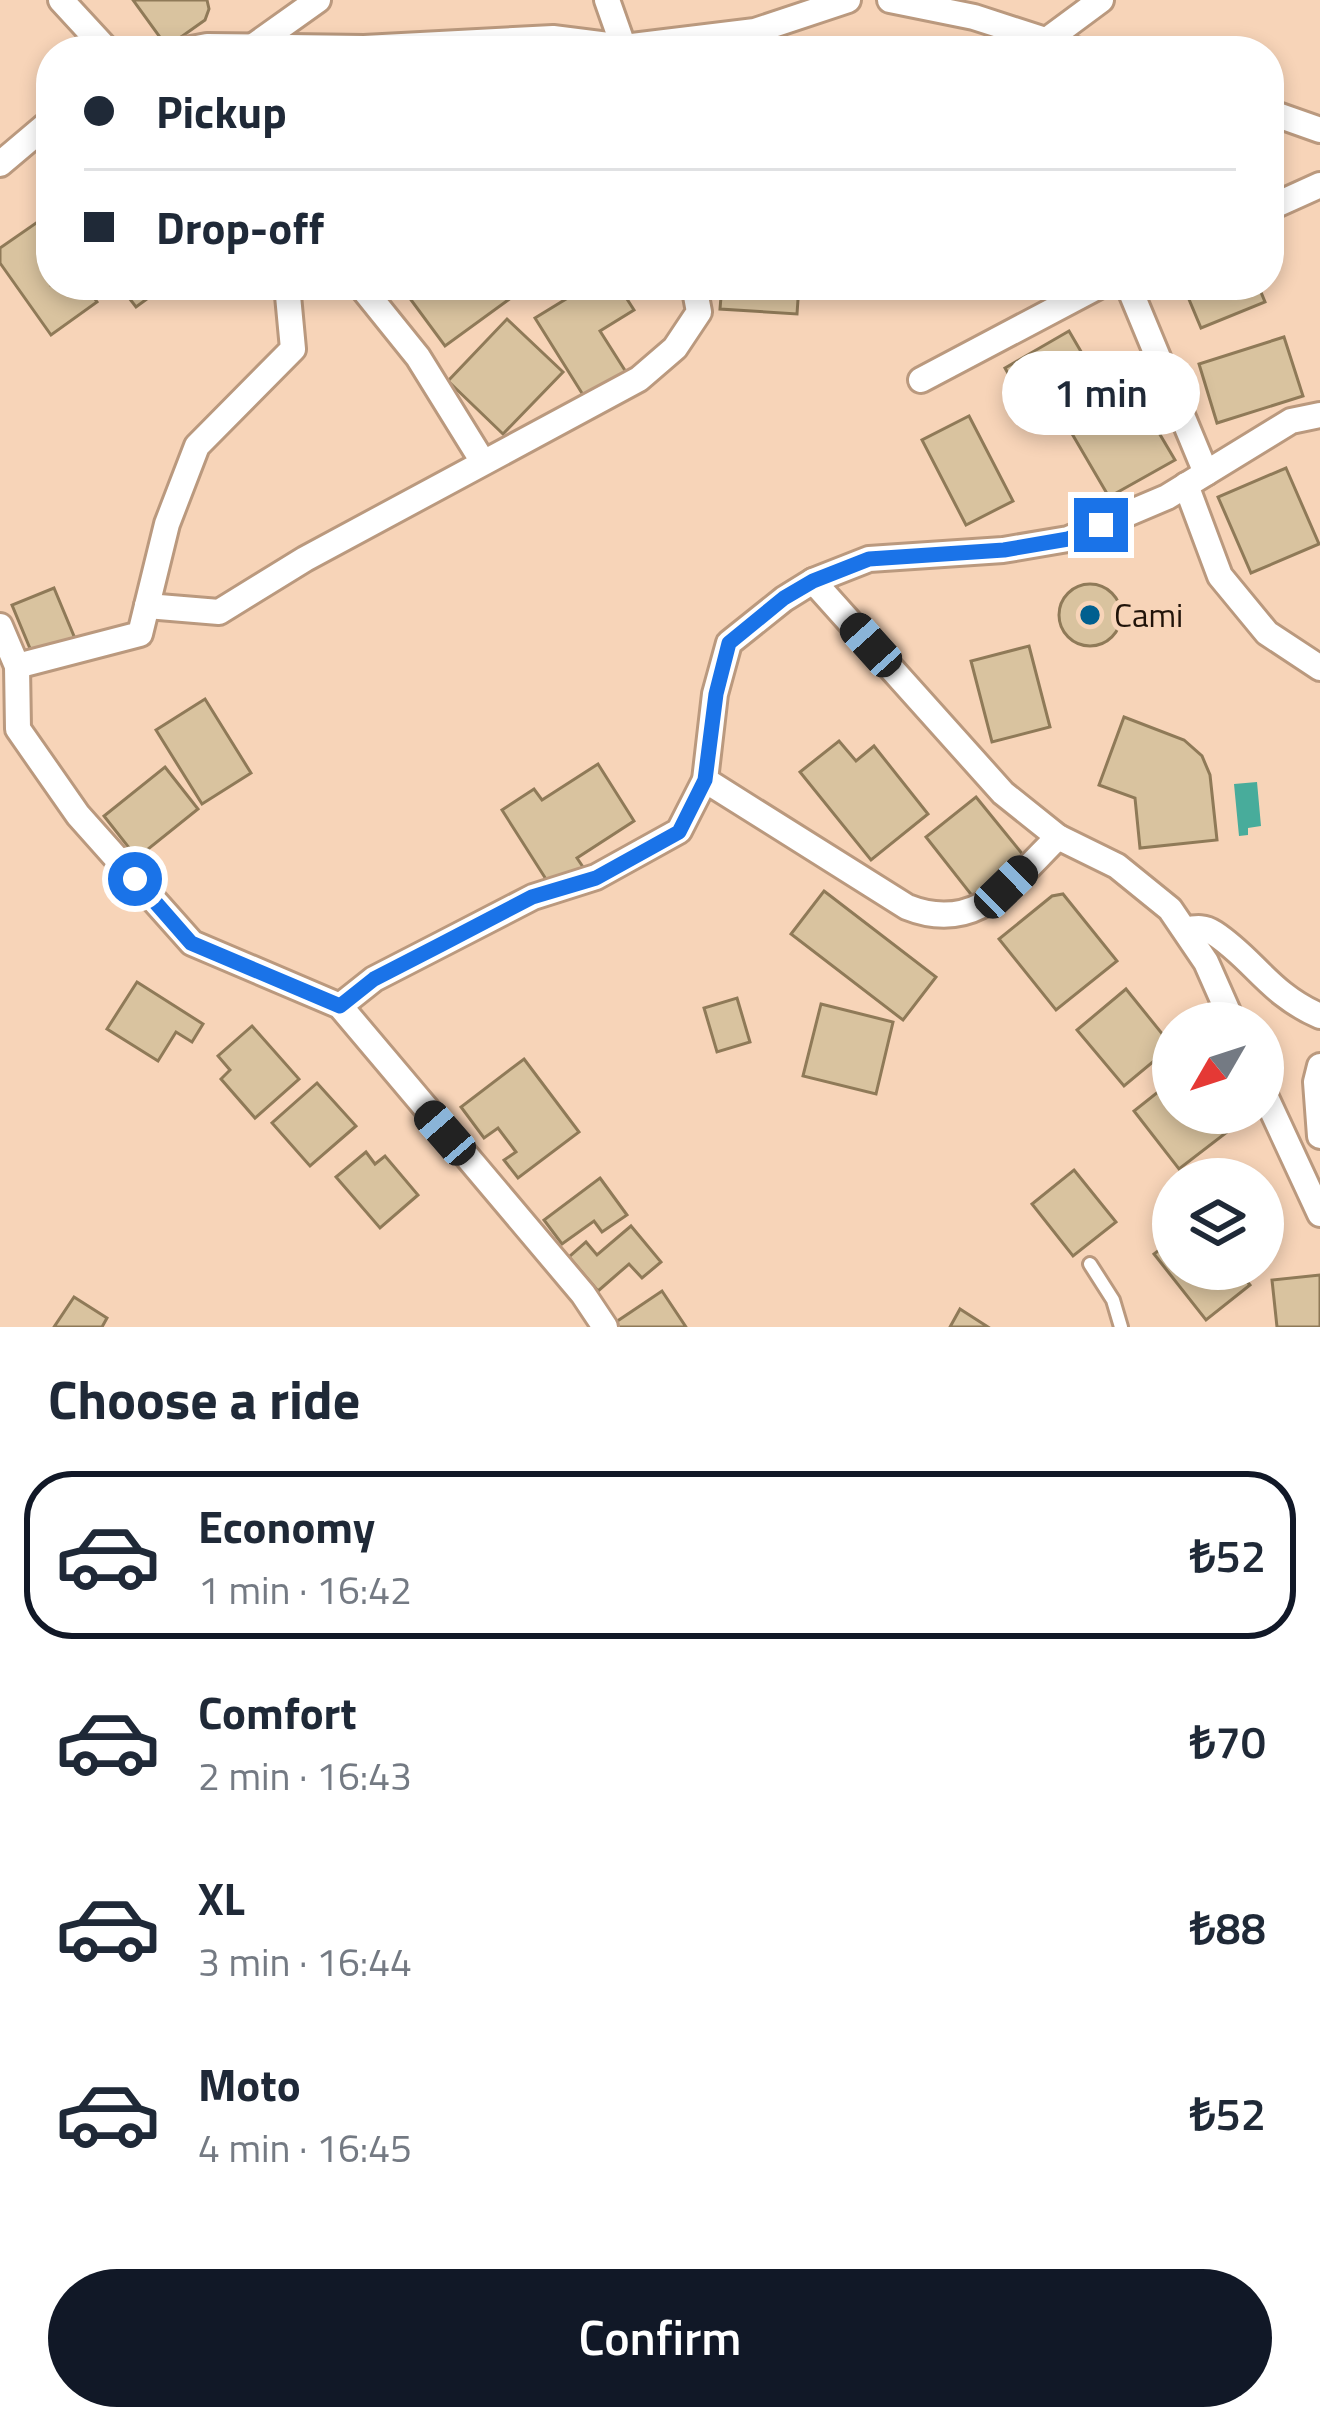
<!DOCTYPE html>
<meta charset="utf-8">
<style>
body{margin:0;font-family:"Titillium Web",sans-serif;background:#f6f6f7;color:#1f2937;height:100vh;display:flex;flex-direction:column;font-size:45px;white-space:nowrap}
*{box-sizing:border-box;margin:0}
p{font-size:39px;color:#747a83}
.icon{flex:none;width:66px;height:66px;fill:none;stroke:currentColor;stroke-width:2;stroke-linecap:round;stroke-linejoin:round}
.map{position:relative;height:1327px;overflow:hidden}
.details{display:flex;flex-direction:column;background:#fff;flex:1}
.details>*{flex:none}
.top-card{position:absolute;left:36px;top:36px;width:1248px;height:264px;border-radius:48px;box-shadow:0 6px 18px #0003;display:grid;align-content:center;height:264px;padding:0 48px;background:#fff}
.needle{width:78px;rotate:231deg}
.controls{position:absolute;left:1152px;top:1002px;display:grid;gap:24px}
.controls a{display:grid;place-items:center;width:132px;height:132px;border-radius:50%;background:#fff;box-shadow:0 6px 18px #0003;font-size:60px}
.end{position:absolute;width:54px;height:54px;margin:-27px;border:15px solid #1a73e8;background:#fff;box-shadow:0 0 0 6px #fff}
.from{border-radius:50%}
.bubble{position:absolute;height:84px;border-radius:42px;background:#fff;box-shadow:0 6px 18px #0003;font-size:39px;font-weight:600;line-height:84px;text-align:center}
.car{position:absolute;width:36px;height:72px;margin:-36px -18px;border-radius:15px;box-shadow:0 0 9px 3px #0007;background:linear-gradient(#222 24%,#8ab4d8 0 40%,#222 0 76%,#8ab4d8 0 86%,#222 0)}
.top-card b{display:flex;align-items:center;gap:42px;height:114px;font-size:45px}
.top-card b+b{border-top:3px solid #e0e1e3}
.top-card i{width:30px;height:30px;background:#1f2937}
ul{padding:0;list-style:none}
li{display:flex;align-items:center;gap:36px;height:168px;margin:0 24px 18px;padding:0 24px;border:6px solid transparent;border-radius:48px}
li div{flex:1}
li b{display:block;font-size:45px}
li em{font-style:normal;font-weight:600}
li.on{border-color:#111827}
li>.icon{width:108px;height:108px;stroke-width:1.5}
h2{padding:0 48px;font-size:54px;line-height:144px}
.button{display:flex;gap:24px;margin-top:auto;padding:24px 48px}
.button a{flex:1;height:138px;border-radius:72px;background:#111827;color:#fff;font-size:48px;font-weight:600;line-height:138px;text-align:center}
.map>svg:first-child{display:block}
.water{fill:#48ac9b}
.building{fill:#d9c39f;stroke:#8f7a58;stroke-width:3}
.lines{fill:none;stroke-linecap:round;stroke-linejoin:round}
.service-casing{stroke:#ba997e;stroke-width:18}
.minor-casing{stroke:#ba997e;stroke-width:30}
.service{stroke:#fff;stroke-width:12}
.minor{stroke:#fff;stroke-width:24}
.route{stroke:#1a73e8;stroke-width:15}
.poi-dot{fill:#005f8f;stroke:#f7d4b8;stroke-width:4.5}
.labels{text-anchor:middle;stroke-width:10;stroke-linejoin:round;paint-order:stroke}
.poi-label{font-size:33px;fill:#201309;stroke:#f7d4b8;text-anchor:start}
</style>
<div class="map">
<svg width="1320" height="1327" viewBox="0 0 1320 1327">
<rect width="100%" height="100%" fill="#f7d4b8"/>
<polygon class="water" points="1257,782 1261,826 1248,828 1248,835 1239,836 1234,784"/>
<g class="building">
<polygon points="133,0 207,0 209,9 205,20 167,47"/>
<polygon points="39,221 51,238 51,285 85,285 97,302 51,335 0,263 0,248"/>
<polygon points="119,285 166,285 136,307"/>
<polygon points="400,285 514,285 519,292 445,346"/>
<polygon points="589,285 618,285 634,310 600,331 626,372 585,398 535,318"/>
<polygon points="722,285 799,285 797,314 720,309"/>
<polygon points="1183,285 1258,285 1265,302 1201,328"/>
<polygon points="507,319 563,372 503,434 448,381"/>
<polygon points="1069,331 1104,391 1039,428 1005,368"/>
<polygon points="1284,337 1303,396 1217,423 1199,364"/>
<polygon points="1136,394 1175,460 1109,497 1071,432"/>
<polygon points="969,416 1013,501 966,525 922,440"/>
<polygon points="1286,468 1319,544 1251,573 1218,497"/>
<circle cx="1090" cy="615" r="31"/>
<polygon points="54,588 76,641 34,658 12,605"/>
<polygon points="1029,646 1050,727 992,742 971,661"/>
<polygon points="205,699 251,773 202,804 156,730"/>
<polygon points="1124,717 1184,740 1202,756 1210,775 1217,840 1140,848 1135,798 1099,785"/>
<polygon points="839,741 856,761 874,746 928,814 871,860 800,772"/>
<polygon points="598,764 634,821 577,858 583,867 551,887 502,810 534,789 542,800"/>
<polygon points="165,767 198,809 137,858 104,816"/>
<polygon points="976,797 1028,861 977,902 926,837"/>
<polygon points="824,891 936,977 903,1020 791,934"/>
<polygon points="1063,894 1117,961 1056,1010 999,939 1052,896"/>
<polygon points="137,982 203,1024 192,1042 176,1032 158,1061 107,1029"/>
<polygon points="1126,989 1172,1046 1124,1086 1077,1030"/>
<polygon points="737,998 750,1042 717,1052 704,1008"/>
<polygon points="821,1004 893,1022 876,1094 803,1076"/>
<polygon points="252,1026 299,1079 255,1118 221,1079 230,1070 218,1056"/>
<polygon points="524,1059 579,1132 518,1178 504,1160 516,1152 498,1128 484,1138 461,1107"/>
<polygon points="1173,1080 1173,1113 1219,1113 1231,1129 1179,1169 1134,1111"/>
<polygon points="317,1083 356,1126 310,1166 272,1123"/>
<polygon points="366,1152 375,1164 385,1156 418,1195 380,1228 336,1177"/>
<polygon points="1074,1170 1116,1222 1073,1256 1032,1204"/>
<polygon points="600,1178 627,1215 602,1232 594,1221 562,1244 544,1220"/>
<polygon points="631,1226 661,1262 642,1278 629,1264 598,1291 569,1257 586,1242 597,1255"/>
<polygon points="1173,1239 1173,1269 1237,1269 1250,1285 1206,1320 1154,1254"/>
<polygon points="1320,1275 1320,1327 1277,1327 1272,1280"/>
<polygon points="662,1291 686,1327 615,1327 613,1324"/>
<polygon points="74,1297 107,1318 102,1327 54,1327"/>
<polygon points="960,1309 988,1327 950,1327"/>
</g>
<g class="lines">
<defs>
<polyline id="service" points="1090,1264 1113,1300 1121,1327"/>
<g id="minor">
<polyline points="61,0 108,51"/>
<polyline points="607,0 625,51"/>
<polyline points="890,0 974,17 1079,51"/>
<polyline points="1047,40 1101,0"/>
<polyline points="252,47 318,0"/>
<polyline points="181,51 207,46 364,48 553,38 624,47 755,31 848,0"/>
<polyline points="1269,112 1320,130"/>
<polyline points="0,164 51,121"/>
<polyline points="1269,208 1320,185"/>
<polyline points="360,285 418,357 483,462"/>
<polyline points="1128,285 1206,473"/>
<polyline points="921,380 1101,285"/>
<polyline points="1186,485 1220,576 1267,633 1320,668"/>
<polyline points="813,581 1003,793 1058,837 1117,866 1170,909 1206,962 1233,1023"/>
<polyline points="147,606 219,612 305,559 639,379 675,348 699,312 694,285"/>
<polyline points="0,626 17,666 18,729 78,815 192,943 340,1006 583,1294 605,1327"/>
<polyline points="17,666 140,634 167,524 197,446 293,349 287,285"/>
<path d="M705 780 907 907C977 935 1012 882 1058 837"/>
<path d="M1186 930C1197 927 1205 927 1214 933 1254 959 1269 994 1320 1016"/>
<polyline points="340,1006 374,979 442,944 533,897 596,877 679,831 705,780 715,694 729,643 784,599 813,581 869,559 1003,550 1068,539 1167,497 1291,421 1320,415"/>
<polyline points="1320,1066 1316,1082 1320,1136"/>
<polyline points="1263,1091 1320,1214"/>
</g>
</defs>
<use href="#service" class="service-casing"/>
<use href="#minor" class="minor-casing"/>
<use href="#service" class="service"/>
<use href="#minor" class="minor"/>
</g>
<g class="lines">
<polyline class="route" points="135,879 191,943 340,1006 374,979 442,944 532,897 596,878 679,832 705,780 716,694 729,643 784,598 813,581 869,559 1004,550 1068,539 1101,525"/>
</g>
<circle class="poi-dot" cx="1090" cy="615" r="12"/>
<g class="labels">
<g class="poi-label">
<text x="1114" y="627">Cami</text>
</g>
</g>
</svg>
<div class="controls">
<a><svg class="needle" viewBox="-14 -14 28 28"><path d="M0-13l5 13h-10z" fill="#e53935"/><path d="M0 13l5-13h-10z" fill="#747a83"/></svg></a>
<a><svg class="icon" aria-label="layers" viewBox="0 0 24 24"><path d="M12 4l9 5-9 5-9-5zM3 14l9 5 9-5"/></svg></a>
</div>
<i class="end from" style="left:135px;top:879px"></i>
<i class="end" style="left:1101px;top:525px"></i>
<div class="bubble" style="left:1002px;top:351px;width:198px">1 min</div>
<i class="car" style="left:871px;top:645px;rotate:318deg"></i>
<i class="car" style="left:1006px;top:887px;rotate:46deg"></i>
<i class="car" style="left:445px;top:1133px;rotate:319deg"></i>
<div class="top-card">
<b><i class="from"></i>Pickup</b>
<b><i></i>Drop-off</b>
</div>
</div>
<section class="details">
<h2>Choose a ride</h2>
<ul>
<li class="on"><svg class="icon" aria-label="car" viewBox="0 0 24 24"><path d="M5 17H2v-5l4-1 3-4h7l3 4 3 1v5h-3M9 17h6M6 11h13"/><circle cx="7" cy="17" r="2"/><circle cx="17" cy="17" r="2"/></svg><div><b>Economy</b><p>1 min · 16:42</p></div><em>₺52</em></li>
<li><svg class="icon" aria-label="car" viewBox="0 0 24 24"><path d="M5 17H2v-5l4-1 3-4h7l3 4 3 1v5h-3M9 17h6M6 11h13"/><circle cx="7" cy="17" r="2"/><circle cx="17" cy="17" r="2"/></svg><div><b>Comfort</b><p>2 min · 16:43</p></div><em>₺70</em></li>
<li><svg class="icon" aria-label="car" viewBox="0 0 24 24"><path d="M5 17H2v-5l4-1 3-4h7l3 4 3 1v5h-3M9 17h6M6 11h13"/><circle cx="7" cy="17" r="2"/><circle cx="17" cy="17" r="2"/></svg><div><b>XL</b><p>3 min · 16:44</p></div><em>₺88</em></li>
<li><svg class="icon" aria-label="car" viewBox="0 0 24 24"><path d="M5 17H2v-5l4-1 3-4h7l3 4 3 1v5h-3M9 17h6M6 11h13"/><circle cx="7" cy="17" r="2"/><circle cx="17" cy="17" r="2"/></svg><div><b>Moto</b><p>4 min · 16:45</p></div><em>₺52</em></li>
</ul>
<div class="button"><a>Confirm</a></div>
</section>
